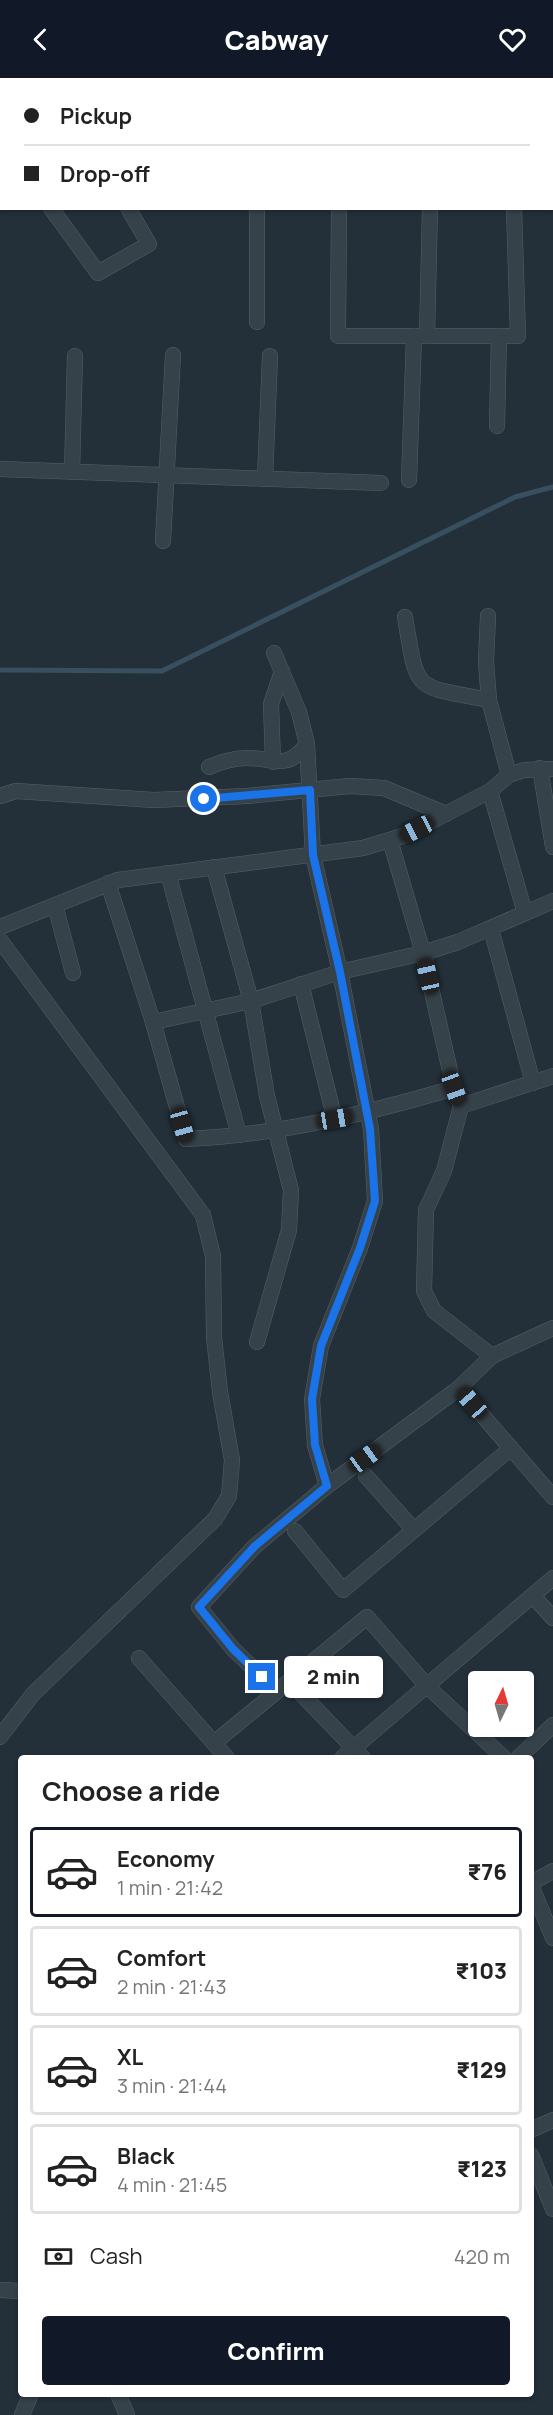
<!DOCTYPE html>
<meta charset="utf-8">
<style>
body{margin:0;font-family:Manrope,sans-serif;background:#f6f6f6;color:#222;height:100vh;display:flex;flex-direction:column;font-size:22px;white-space:nowrap}
*{box-sizing:border-box;margin:0}
p{font-size:20px;color:#767676}
.icon{flex:none;width:33px;height:33px;fill:none;stroke:currentColor;stroke-width:2;stroke-linecap:round;stroke-linejoin:round}
.map{position:relative;flex:1;overflow:hidden}
.drawer{position:absolute;left:18px;top:1677px;width:516px;height:642px;display:flex;flex-direction:column;background:#fff;border-radius:6px;box-shadow:0 2px 4px #0004}
.drawer>*{flex:none}
.hud{position:absolute;left:0px;top:0px;width:554px;height:132px;box-shadow:0 2px 4px #0004;display:grid;align-content:center;height:132px;padding:0 24px;background:#fff}
.needle{width:39px;rotate:5deg}
.tools{position:absolute;left:468px;top:1593px;display:grid;gap:12px}
.tools a{display:grid;place-items:center;width:66px;height:66px;border-radius:6px;background:#fff;box-shadow:0 2px 4px #0004;font-size:30px}
.end{position:absolute;width:27px;height:27px;margin:-14px;border:8px solid #1a73e8;background:#fff;box-shadow:0 0 0 3px #fff}
.from{border-radius:50%}
.bubble{position:absolute;height:42px;border-radius:6px;background:#fff;box-shadow:0 2px 4px #0004;font-size:20px;font-weight:800;line-height:42px;text-align:center}
.car{position:absolute;width:18px;height:36px;margin:-18px -9px;border-radius:8px;box-shadow:0 0 4px 2px #0007;background:linear-gradient(#222 24%,#8ab4d8 0 40%,#222 0 76%,#8ab4d8 0 86%,#222 0)}
.hud b{display:flex;align-items:center;gap:21px;height:57px;font-size:22px}
.hud b+b{border-top:2px solid #e0e0e0}
.hud i{width:15px;height:15px;background:#222}
ul{padding:0;list-style:none}
li{display:flex;align-items:center;gap:18px;height:90px;margin:0 12px 9px;padding:0 12px;border:3px solid #e0e0e0;border-radius:6px}
li div{flex:1}
li b{display:block;font-size:22px}
li em{font-style:normal;font-weight:800}
li.on{border-color:#111827}
li>.icon{width:54px;height:54px;stroke-width:1.5}
h2{padding:0 24px;font-size:27px;line-height:72px}
.pay{display:flex;align-items:center;gap:15px;height:66px;padding:0 24px;font-size:22px}
.pay p{margin-inline-start:auto}
.cta{display:flex;gap:12px;margin-top:auto;padding:12px 24px}
.cta a{flex:1;height:69px;border-radius:6px;background:#111827;color:#fff;font-size:24px;font-weight:800;line-height:69px;text-align:center}
header{display:flex;justify-content:space-between;align-items:center;height:78px;padding:0 24px;background:#111827;color:#fff;font-size:27px;font-weight:800}
.map>svg:first-child{display:block}
.lines{fill:none;stroke-linecap:round;stroke-linejoin:round}
.stream{stroke:#374f5f;stroke-width:5}
.street-casing{stroke:#546067;stroke-width:16}
.secondary-casing{stroke:#546067;stroke-width:22}
.street{stroke:#36424a;stroke-width:15}
.secondary{stroke:#44525c;stroke-width:21}
.route{stroke:#1a73e8;stroke-width:8}
</style>
<header><svg class="icon" aria-label="back" viewBox="0 0 24 24"><path d="M15 5l-7 7 7 7"/></svg>Cabway<svg class="icon" aria-label="heart" viewBox="0 0 24 24"><path d="M12 20l-8-8c-3-5 5-10 8-4 3-6 11-1 8 4z"/></svg></header>
<div class="map">
<svg width="553" height="2337" viewBox="0 0 553 2337">
<rect width="100%" height="100%" fill="#233039"/>
<g class="lines">
<polyline class="stream" points="0,592 162,593 515,419 553,409"/>
<defs>
<g id="street">
<polyline points="229,0 229,2"/>
<polyline points="77,2 78,0"/>
<polyline points="172,2 172,0"/>
<polyline points="326,2 326,0"/>
<polyline points="448,2 448,0"/>
<polyline points="552,114 553,114"/>
<polyline points="51,130 98,195 149,166 128,130"/>
<polyline points="257,130 257,244"/>
<polyline points="339,130 338,258 518,258 514,130"/>
<polyline points="427,258 430,130"/>
<polyline points="497,348 499,258"/>
<polyline points="0,391 381,405"/>
<polyline points="72,394 75,278"/>
<polyline points="265,401 270,278"/>
<polyline points="409,402 414,258"/>
<polyline points="163,463 173,277"/>
<polyline points="488,538 486,584 489,622 509,697"/>
<path d="M405 539C418 617 413 607 489 622"/>
<polyline points="274,575 299,634 307,666 313,777 340,894 371,1051 375,1123 360,1170 321,1268 312,1321 315,1367 327,1408"/>
<polyline points="273,684 271,626 282,593"/>
<path d="M209 689C222 684 233 680 247 680 275 680 287 693 307 666"/>
<polyline points="540,690 553,769"/>
<polyline points="490,713 525,835"/>
<polyline points="0,718 16,713 154,722 247,718 350,708 384,710 446,736"/>
<polyline points="390,762 423,875 454,1010"/>
<polyline points="214,789 251,923 267,1018 291,1112 289,1152 257,1264"/>
<polyline points="168,795 239,1057"/>
<path d="M108 805 153 944 186 1061C278 1057 366 1036 454 1010L461 1028 553 998"/>
<polyline points="55,827 73,895"/>
<polyline points="0,849 118,802 363,770 403,758 490,713 509,697 524,692 553,691"/>
<polyline points="491,851 533,1005"/>
<polyline points="0,862 203,1137 213,1178 214,1259 220,1314 232,1382 229,1418 215,1441 33,1616 0,1659"/>
<polyline points="301,906 335,1042"/>
<polyline points="153,944 251,923 340,894 423,875 458,864 553,823"/>
<polyline points="461,1028 444,1093 426,1132 424,1213 434,1233 492,1278"/>
<polyline points="459,1310 553,1419"/>
<polyline points="366,1398 414,1452"/>
<polyline points="295,1453 343,1512 511,1370"/>
<polyline points="533,1518 553,1540"/>
<polyline points="139,1580 227,1680"/>
<polyline points="289,1603 363,1680"/>
<polyline points="277,1613 233,1571 199,1529 255,1468 327,1408 459,1310 492,1278 553,1250"/>
<polyline points="214,1665 367,1539 427,1608 504,1680"/>
<polyline points="342,1680 553,1500"/>
<polyline points="518,1680 553,1647"/>
<polyline points="531,1805 553,1793"/>
<polyline points="531,1807 553,1860"/>
<polyline points="531,2052 553,2042"/>
<polyline points="531,2077 553,2131"/>
<polyline points="0,2212 21,2213"/>
<polyline points="118,2316 127,2337"/>
<polyline points="22,2337 31,2316"/>
</g>
<g id="secondary">
<polyline points="552,50 553,50"/>
<polyline points="0,59 2,59"/>
</g>
</defs>
<use href="#street" class="street-casing"/>
<use href="#secondary" class="secondary-casing"/>
<use href="#street" class="street"/>
<use href="#secondary" class="secondary"/>
</g>
<g class="lines">
<polyline class="route" points="204,721 310,712 313,777 340,894 370,1051 375,1123 360,1170 321,1268 312,1321 315,1367 327,1408 255,1468 199,1529 233,1571 262,1599"/>
</g>
</svg>
<div class="tools">
<a><svg class="needle" viewBox="-14 -14 28 28"><path d="M0-13l5 13h-10z" fill="#e53935"/><path d="M0 13l5-13h-10z" fill="#767676"/></svg></a>
</div>
<i class="end from" style="left:204px;top:721px"></i>
<i class="end" style="left:262px;top:1599px"></i>
<div class="bubble" style="left:284px;top:1578px;width:99px">2 min</div>
<i class="car" style="left:417px;top:751px;rotate:242deg"></i>
<i class="car" style="left:428px;top:898px;rotate:347deg"></i>
<i class="car" style="left:454px;top:1010px;rotate:160deg"></i>
<i class="car" style="left:335px;top:1041px;rotate:80deg"></i>
<i class="car" style="left:182px;top:1047px;rotate:164deg"></i>
<i class="car" style="left:472px;top:1325px;rotate:319deg"></i>
<i class="car" style="left:365px;top:1380px;rotate:54deg"></i>
<div class="hud">
<b><i class="from"></i>Pickup</b>
<b><i></i>Drop-off</b>
</div>
<section class="drawer">
<h2>Choose a ride</h2>
<ul>
<li class="on"><svg class="icon" aria-label="car" viewBox="0 0 24 24"><path d="M5 17H2v-5l4-1 3-4h7l3 4 3 1v5h-3M9 17h6M6 11h13"/><circle cx="7" cy="17" r="2"/><circle cx="17" cy="17" r="2"/></svg><div><b>Economy</b><p>1 min · 21:42</p></div><em>₹76</em></li>
<li><svg class="icon" aria-label="car" viewBox="0 0 24 24"><path d="M5 17H2v-5l4-1 3-4h7l3 4 3 1v5h-3M9 17h6M6 11h13"/><circle cx="7" cy="17" r="2"/><circle cx="17" cy="17" r="2"/></svg><div><b>Comfort</b><p>2 min · 21:43</p></div><em>₹103</em></li>
<li><svg class="icon" aria-label="car" viewBox="0 0 24 24"><path d="M5 17H2v-5l4-1 3-4h7l3 4 3 1v5h-3M9 17h6M6 11h13"/><circle cx="7" cy="17" r="2"/><circle cx="17" cy="17" r="2"/></svg><div><b>XL</b><p>3 min · 21:44</p></div><em>₹129</em></li>
<li><svg class="icon" aria-label="car" viewBox="0 0 24 24"><path d="M5 17H2v-5l4-1 3-4h7l3 4 3 1v5h-3M9 17h6M6 11h13"/><circle cx="7" cy="17" r="2"/><circle cx="17" cy="17" r="2"/></svg><div><b>Black</b><p>4 min · 21:45</p></div><em>₹123</em></li>
</ul>
<div class="pay"><svg class="icon" aria-label="cash" viewBox="0 0 24 24"><path d="M3 7h18v10H3z"/><circle cx="12" cy="12" r="2"/></svg>Cash<p>420 m</p></div>
<div class="cta"><a>Confirm</a></div>
</section>
</div>
